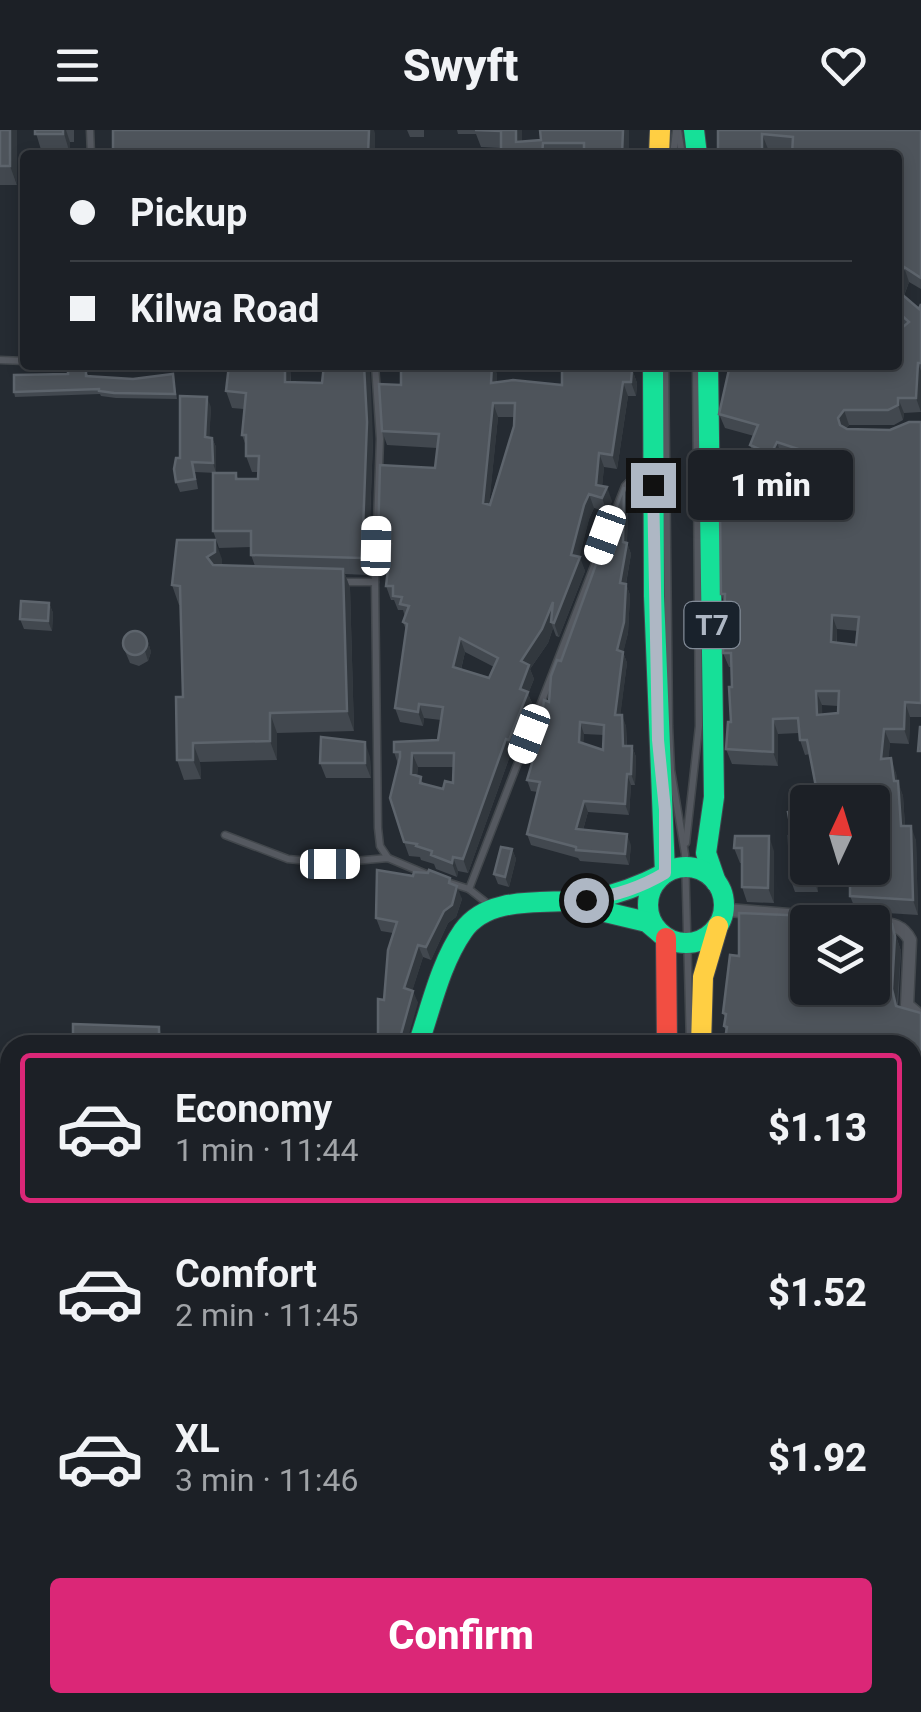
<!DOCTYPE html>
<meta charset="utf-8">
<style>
body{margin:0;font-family:Roboto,sans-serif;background:#292d32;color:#f1f3f6;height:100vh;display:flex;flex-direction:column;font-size:38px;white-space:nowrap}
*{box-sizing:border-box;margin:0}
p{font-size:32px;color:#a0a3a7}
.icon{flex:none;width:55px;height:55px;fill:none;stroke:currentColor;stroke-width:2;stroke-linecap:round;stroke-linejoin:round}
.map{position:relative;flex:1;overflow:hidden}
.drawer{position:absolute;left:0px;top:905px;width:922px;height:678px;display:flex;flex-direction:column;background:#1c2026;border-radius:30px 30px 0 0;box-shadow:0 5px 15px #0003,0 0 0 2px #3a3e43}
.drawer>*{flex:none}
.top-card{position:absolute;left:20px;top:20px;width:882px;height:220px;border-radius:10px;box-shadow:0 5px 15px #0003,0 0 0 2px #3a3e43;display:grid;align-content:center;height:220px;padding:0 50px;background:#1c2026}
.needle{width:65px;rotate:4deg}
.controls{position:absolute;left:790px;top:655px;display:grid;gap:20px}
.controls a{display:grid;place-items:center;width:100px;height:100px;border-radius:10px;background:#1c2026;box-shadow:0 5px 15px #0003,0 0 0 2px #3a3e43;font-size:50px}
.end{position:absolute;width:45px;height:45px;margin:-22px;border:12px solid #aeb7c4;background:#111;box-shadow:0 0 0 5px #111}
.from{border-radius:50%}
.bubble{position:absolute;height:70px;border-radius:10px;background:#1c2026;box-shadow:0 5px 15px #0003,0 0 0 2px #3a3e43;font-size:32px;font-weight:800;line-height:70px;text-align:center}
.car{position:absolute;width:30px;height:60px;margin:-30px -15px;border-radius:12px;box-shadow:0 0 8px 2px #0007;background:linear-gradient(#fff 24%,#345 0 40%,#fff 0 76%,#345 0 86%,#fff 0)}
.top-card b{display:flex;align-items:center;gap:35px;height:95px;font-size:38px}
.top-card b+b{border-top:2px solid #3a3e43}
.top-card i{width:25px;height:25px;background:#f1f3f6}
ul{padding:18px 0 0;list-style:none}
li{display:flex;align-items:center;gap:30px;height:150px;margin:0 20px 15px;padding:0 30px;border:5px solid transparent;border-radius:10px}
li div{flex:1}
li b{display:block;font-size:38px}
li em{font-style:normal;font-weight:800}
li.current{border-color:#db2777}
li>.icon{width:90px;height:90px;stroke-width:1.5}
.cta{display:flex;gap:20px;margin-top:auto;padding:20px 50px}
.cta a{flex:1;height:115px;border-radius:10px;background:#db2777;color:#fff;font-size:40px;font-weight:800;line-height:115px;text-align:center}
header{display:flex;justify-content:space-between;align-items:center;height:130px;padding:0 50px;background:#1c2026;font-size:45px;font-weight:800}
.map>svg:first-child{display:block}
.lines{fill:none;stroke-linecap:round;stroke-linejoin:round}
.lane-casing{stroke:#42474c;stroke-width:9}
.street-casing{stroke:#42474c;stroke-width:15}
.fast-casing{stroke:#42474f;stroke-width:22}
.slow-casing{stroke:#42474f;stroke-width:22}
.jam-casing{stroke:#42474f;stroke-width:22}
.lane{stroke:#555960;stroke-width:6}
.street{stroke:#555960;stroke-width:12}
.fast{stroke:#16e098;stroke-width:20}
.slow{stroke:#ffcf43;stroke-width:20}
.jam{stroke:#f24e42;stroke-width:20}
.wall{fill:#42484f;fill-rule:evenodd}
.shaded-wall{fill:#32383e}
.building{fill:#4e545b;stroke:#5d646c;stroke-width:2.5;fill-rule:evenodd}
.route{stroke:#aeb7c4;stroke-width:12}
.labels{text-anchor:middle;stroke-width:10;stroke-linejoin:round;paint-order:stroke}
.shield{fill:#19222c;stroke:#818a96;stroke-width:2.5}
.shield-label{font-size:28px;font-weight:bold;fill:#aeb7c4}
</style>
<header><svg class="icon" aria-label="menu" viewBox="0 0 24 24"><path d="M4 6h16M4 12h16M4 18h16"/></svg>Swyft<svg class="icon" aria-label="heart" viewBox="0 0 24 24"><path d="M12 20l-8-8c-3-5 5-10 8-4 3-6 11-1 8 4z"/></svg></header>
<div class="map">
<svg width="921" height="1582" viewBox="0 0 921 1582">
<rect width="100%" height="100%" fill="#252b32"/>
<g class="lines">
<defs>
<g id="lane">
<polyline points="90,0 91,25"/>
<polyline points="678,0 682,25"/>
<polyline points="673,25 676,1"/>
<polyline points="0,230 25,231"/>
<polyline points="375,235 380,309 375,452 378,698 380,716 388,728"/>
<polyline points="665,235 669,596 671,640 685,724 690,915"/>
<polyline points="341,452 375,452"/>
<polyline points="225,705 288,729 330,733 388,728 426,744"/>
<polyline points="686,713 699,596 696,235"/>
<polyline points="447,752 469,759 488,774"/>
<polyline points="469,759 625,356 646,334"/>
<polyline points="0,1245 10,1244"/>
</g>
<g id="street">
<polyline points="724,773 728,780 812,787"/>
<path d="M877 793C892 794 903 796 910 810L907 875 921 887"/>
<polyline points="0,1484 10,1490"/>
<polyline points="912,1486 921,1482"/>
<polyline points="825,1572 827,1582"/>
<polyline points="193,1582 197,1572"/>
</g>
<g id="fast">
<polyline points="694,0 697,25"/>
<polyline points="653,235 654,466 665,743"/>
<polyline points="708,235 714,667 706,723 716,752"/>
<circle cx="686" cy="775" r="38"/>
<polyline points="580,776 647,792 666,808"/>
<path d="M418 915C431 878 440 834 463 801 490 762 552 776 593 769 619 764 642 755 665 743"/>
<polyline points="0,1558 10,1549"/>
</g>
<g id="slow">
<polyline points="659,25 660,0"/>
<polyline points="701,915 703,847 718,796"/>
<polyline points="684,1572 684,1582"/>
<polyline points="718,1572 719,1582"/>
</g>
<polyline id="jam" points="666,808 667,915"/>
</defs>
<use href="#lane" class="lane-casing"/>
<use href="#street" class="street-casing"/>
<use href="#fast" class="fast-casing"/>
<use href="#slow" class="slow-casing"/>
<use href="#jam" class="jam-casing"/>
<use href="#lane" class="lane"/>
<use href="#street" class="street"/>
<use href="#fast" class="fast"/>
<use href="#slow" class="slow"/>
<use href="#jam" class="jam"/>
</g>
<g class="wall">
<polygon points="0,0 17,55 0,55"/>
<polygon points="35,0 74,0 74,12 70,12 70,24 42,23"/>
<polygon points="407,0 424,0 424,7 410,7"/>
<polygon points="457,0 522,0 522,12 541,10 540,0 629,25 501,25 501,18 481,17 476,4 458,4"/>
<path d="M718 0H921V159L909 152 904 166 919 179 921 174V282L904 283 903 290 894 295H849L846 299 890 300 921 292V587H910L909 614 890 613 888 629 896 643 897 651 903 666 905 696 916 710 918 785 856 781 850 766V747L818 750V762H795L790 748 792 705 794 681 816 657 810 624 805 625 800 610 799 603 778 604V636L732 634 726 619 731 592V537H729L723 523 725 475 721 464 814 363 815 353 811 352 806 338V335L782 327 776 339 756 330 750 315 754 306 725 298 719 284 898 235 903 196 898 192V25L768 19ZM837 499 858 501 856 515 837 512ZM822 575 838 576V583L822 585ZM863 670 872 738H808V672Z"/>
<polygon points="229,235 290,235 291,252 373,309 368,445 345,444 350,458 354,601 277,603 277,630 200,632 201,649 184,650 177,630 183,567 181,475 179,475 172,455 222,429 222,436 255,436 251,425 251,417 219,418 213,401 216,343 195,342 198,359 180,362 176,352 180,328 211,277 209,308 212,308 216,317 216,343 236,343 238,349 258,349 258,342 252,342 246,326 246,316 242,305 244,279 232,278 226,261"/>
<path d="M457 235H494L497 245V252L562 255V235H612L613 237 632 239 637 253 636 266H628L617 339 604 337 602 356 612 371 607 382 594 378 589 389 579 427 585 441 559 507 556 506 553 498 548 513 530 539 534 549 528 564 533 575 514 624 511 623 468 743 458 741 457 747 436 739 434 734 421 730 420 727 409 726 404 712 398 634 394 622 438 610 441 590 424 588 423 596 400 592 395 578 406 500 403 492 405 487 403 480H398L394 470H391L386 456 390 426 383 424 378 410 435 338 437 318 387 315 382 301 401 255 456 239ZM498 287H514V296L489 374ZM465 522 494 537 489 548 461 540ZM418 637H454L453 653 443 659 424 654 417 645Z"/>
<polygon points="88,244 88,246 133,249 173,244 177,269 116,268 101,266 100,264 15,267 14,262"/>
<path d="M628 368 627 413 631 424 626 454 630 465 628 503 623 522 627 533 620 585 626 596 627 616H632L636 627 635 655H631L629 685 588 682 583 700 631 715 629 735 580 731 578 728 531 715 527 704 538 662 531 661 527 650 561 531ZM584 604 604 605 603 620 583 613Z"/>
<polygon points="49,473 53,483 52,501 24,499 20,489"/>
<polygon points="148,512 151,522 148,531 139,536 130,533 122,514"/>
<polygon points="370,627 371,648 326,648 320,633"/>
<polygon points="734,718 774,721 774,773 747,772 742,757 742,733 740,733"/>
<polygon points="512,719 516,729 509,757 498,754 494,744"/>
<polygon points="452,754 462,769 456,787 448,793 431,830 423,827 412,861 418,873 384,870 393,803 381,801 376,788"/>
<polygon points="892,794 901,821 898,877 921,883 921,1021 912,1020 912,915 726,902 724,896 726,889 723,883 739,826"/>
<polygon points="912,1034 921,1034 921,1210 916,1209 912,1264 912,1080 918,1081 919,1069 915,1068 912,1060"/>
<polygon points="0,1077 10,1077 10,1222 3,1222 0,1213"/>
<polygon points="0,1249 10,1253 10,1479 0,1475"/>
<polygon points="912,1267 921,1267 921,1334 912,1333"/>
<polygon points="912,1337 918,1339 921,1337 921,1472 912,1475"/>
<polygon points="921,1486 921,1573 893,1580 841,1572 912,1572 912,1489"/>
</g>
<g class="shaded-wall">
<polygon points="10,0 17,0 17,55 10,36"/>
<polygon points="63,0 66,0 70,12 70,24"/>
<polygon points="369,0 374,0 375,3 375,25 368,25"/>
<polygon points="516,0 522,0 522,25 516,12"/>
<polygon points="623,0 629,0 629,25 622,25"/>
<polygon points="762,4 768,19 768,25 762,25"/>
<polygon points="904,137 909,152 901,173 898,164 898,154"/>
<polygon points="918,233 921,241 921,282 916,268"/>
<polygon points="285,235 290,235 291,269 285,252"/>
<polygon points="364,235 370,235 373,309 368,445 362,428"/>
<polygon points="492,235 494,235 497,245 497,267 491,253"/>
<polygon points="632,239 637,253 636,266 631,252"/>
<polygon points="623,252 628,266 617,339 612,325"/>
<polygon points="207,267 211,277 209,317 205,307"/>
<polygon points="898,268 904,283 903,290 898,275"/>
<polygon points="493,273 498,287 488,387 483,373"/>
<polygon points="844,280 849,295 843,303 838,288"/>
<polygon points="212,308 216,317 216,343 213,333"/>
<polygon points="777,312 782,327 776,339 771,324"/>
<polygon points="599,323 604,337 601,369 596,355"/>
<polygon points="607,357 612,371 607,382 602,368"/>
<polygon points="624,357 628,368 627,413 631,424 624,464 620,453 623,412"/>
<polygon points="589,364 594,378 589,389 579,429 580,427 585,441 559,507 554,493 551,492 553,498 548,513 530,539 534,549 528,564 533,575 514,624 509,610 520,559 521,531 571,425 584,375"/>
<polygon points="215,410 222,429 222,441 214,447 207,427"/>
<polygon points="343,439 350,458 354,601 347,581"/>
<polygon points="626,454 630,465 628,503 621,532 617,520"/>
<polygon points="49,473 53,483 52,501 48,491"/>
<polygon points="832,485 837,499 836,526 831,512"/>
<polygon points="460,508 465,522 458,551 453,537"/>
<polygon points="148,512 151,522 148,531 145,521"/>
<polygon points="623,522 627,533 619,596 615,585"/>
<polygon points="816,561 822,575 823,600 817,585"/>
<polygon points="905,572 910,587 909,614 904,599"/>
<polygon points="419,574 424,588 423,596 418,582"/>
<polygon points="270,583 277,603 277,630 270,611"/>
<polygon points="622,585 626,596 627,627 623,616"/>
<polygon points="773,589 778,604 778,636 773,622"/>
<polygon points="580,592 584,604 583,623 579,612"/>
<polygon points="884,599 890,613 887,644 881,629"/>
<polygon points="506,609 511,623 468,743 463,729"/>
<polygon points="365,612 370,627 371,648 365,633"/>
<polygon points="193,613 200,632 201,649 193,630"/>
<polygon points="632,616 636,627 635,655 631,644"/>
<polygon points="412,623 418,637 416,658 411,644"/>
<polygon points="891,628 896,643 898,654 898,651 903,666 906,711 901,696"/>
<polygon points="627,644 631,655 629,685 625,674"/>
<polygon points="584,671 588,682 580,710 576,699"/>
<polygon points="911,696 916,710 918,785 913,770"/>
<polygon points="627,704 631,715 629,735 625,724"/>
<polygon points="769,706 774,721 774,773 768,758"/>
<polygon points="512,719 516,729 509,757 505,747"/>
<polygon points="453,727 458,741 457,747 452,733"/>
<polygon points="813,738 818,750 818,762 813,747"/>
<polygon points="457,756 462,769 456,787 448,793 431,830 426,817"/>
<polygon points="892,794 901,821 897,874 901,891 892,859"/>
<polygon points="418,815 423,827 409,871 404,858"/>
<polygon points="413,861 418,873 406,915 398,915"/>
<polygon points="159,897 166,915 159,915"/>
<polygon points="8,1162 10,1168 10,1198 8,1191"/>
<polygon points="912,1201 916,1209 912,1264"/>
<polygon points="10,1492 10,1506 0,1518 0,1504"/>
<polygon points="175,1572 185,1572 180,1582 170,1582"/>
</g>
<g class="building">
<rect x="0" y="0" width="10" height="36"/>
<rect x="35" y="0" width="28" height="4"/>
<polygon points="113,0 369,0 368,25 113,25"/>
<polygon points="475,0 516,0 516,12 541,10 540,0 623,0 622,25 584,25 584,13 543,13 542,25 501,25 501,1"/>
<polygon points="718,0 921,0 921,148 904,137 898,154 898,25 792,25 793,7 762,4 762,25 718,25"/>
<path d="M898 161 919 179 921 174V233H918L916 268H898V275L888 280H844L838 288 840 295 847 299 890 300 909 292H921V573L905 572 904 599H884L881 629 891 628 894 651H898L901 696H911L913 770 850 766V738H872V672H863L861 655 820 656 822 672H808V738H813V747L790 748 789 706 792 705 788 682 794 681 791 660 816 657 807 610H800L798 588 773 589V622L726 619 728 592H731L729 557H732L731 523H723L725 464H721L720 378 724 350 814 363 818 339 806 338 807 322 777 312 771 324 750 315 758 295 719 284 730 235H898V201L909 192 898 182ZM832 485 859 487 856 515 831 512ZM816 561H839L838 583 817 585Z"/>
<polygon points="229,235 285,235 285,252 322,253 324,235 364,235 367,292 362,428 251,425 251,401 213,401 213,343 236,343 236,349 258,349 259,326 246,326 246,305 242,305 246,263 226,261"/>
<path d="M401 235 456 239 457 235H492L491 253 513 250 562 255V235H610V237L632 239 631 252H623L612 325 599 323 596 355 607 357 602 368 589 364 584 375 571 425 580 427 554 493 551 492 553 472 542 499 521 531 529 535 520 559 528 562 509 610 506 609 463 729 453 727 452 733 431 725 432 721 416 716 417 714 404 712 390 668 400 627V622H394V612L438 610 443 577 419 574 418 582 395 578 407 494 403 492 409 476 400 474 402 467 393 466V456H386L391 414 378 410 380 335 435 338 439 304 382 301 379 254 401 255ZM493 273H515L514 296 490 375 483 373ZM460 508 498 528 489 548 453 537ZM412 623H454L453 653 445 651 443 659 420 653 421 647 411 644Z"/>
<polygon points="68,239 86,239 86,246 133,249 173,244 175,264 114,263 99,261 99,259 14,262 14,245 68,244"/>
<polygon points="180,266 207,267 205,307 212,308 213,333 192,332 195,349 176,352 174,339 176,328 180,328"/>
<path d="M624 357 623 412 627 413 620 453 626 454 624 492 617 520 623 522 615 585H622L623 616H632L631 644H627L625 674 584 671 576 699 627 704 625 724 576 720V717L527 704 540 652 527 650 538 613 544 570 549 572 551 546 557 530 561 531ZM580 592 604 595 603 620 579 612Z"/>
<polygon points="177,410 215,410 215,422 207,427 213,435 343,439 347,581 270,583 270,611 193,613 193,630 177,630 176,567 183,567 180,456 172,455"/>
<polygon points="21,471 49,473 48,491 20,489"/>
<circle cx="135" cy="513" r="12"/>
<polygon points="920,597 921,597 921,621 918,621"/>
<polygon points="321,607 365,612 365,633 320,633"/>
<polygon points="735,706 769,706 768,758 742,757 742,718 734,718"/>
<polygon points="501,717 512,719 505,747 494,744"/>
<polygon points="377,740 413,746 414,742 428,743 429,740 450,748 449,753 457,756 452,775 444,781 426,817 418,815 404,858 413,861 398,915 378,915 378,869 384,870 388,820 397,792 376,788"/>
<path d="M739 783 885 789 892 794 895 806 892 859 896 876 921 883V1007L912 1006V915H724L727 897 724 896 726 884 723 883 730 825 739 826ZM808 792H872V858H808Z"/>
<polygon points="73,894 159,897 159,915 80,915 80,909 73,908"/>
<polygon points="186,905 204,906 203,915 186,915"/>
<polygon points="912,1034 921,1034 921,1196 912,1195 912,1080 918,1081 920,1054 912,1054"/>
<polygon points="0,1077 10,1077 10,1162 8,1162 8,1191 10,1191 10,1204 0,1204"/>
<polygon points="1,1249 10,1253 10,1471 0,1466"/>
<polygon points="912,1267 921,1267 921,1322 919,1320 912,1319"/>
<polygon points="912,1337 918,1339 921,1337 921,1455 912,1458"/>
<polygon points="0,1486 5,1490 10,1489 10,1492 0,1504"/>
<polygon points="921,1486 921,1559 920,1555 912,1557 912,1489"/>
<polygon points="7,1568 10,1570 10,1572 175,1572 170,1582 0,1582 0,1576"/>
<polygon points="740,1572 805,1572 806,1582 741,1582"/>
<polygon points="841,1572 890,1572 893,1582 845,1582"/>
</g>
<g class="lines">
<path class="route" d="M586 770C615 766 640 758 665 743V680L658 610 653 355"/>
</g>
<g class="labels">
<rect class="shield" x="684.5" y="472" width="55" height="46" rx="8"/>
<g class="shield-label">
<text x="712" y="505">T7</text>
</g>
</g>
</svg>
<div class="controls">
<a><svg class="needle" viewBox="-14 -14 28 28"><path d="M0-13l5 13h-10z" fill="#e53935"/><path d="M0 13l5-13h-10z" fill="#a0a3a7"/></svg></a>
<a><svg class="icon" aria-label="layers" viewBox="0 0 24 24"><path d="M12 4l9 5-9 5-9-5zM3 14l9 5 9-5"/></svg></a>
</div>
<i class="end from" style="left:586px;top:770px"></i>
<i class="end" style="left:653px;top:355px"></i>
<div class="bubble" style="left:688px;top:320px;width:165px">1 min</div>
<i class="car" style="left:605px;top:405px;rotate:200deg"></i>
<i class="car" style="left:376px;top:416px;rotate:1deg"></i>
<i class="car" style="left:529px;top:604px;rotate:201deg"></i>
<i class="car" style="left:330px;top:734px;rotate:90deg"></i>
<div class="top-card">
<b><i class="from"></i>Pickup</b>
<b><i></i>Kilwa Road</b>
</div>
<section class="drawer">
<ul>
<li class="current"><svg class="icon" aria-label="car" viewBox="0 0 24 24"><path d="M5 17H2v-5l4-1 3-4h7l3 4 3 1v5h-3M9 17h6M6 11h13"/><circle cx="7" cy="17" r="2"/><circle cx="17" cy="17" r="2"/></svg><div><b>Economy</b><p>1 min · 11:44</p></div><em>$1.13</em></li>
<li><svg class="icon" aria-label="car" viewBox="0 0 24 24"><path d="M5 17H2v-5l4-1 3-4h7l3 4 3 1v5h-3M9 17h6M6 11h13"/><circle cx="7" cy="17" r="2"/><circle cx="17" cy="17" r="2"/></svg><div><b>Comfort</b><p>2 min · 11:45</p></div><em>$1.52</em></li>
<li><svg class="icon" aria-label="car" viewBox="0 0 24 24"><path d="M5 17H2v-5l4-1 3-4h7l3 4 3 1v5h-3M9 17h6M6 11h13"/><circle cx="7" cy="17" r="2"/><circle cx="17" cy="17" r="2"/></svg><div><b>XL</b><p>3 min · 11:46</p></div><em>$1.92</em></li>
</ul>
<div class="cta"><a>Confirm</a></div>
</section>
</div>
